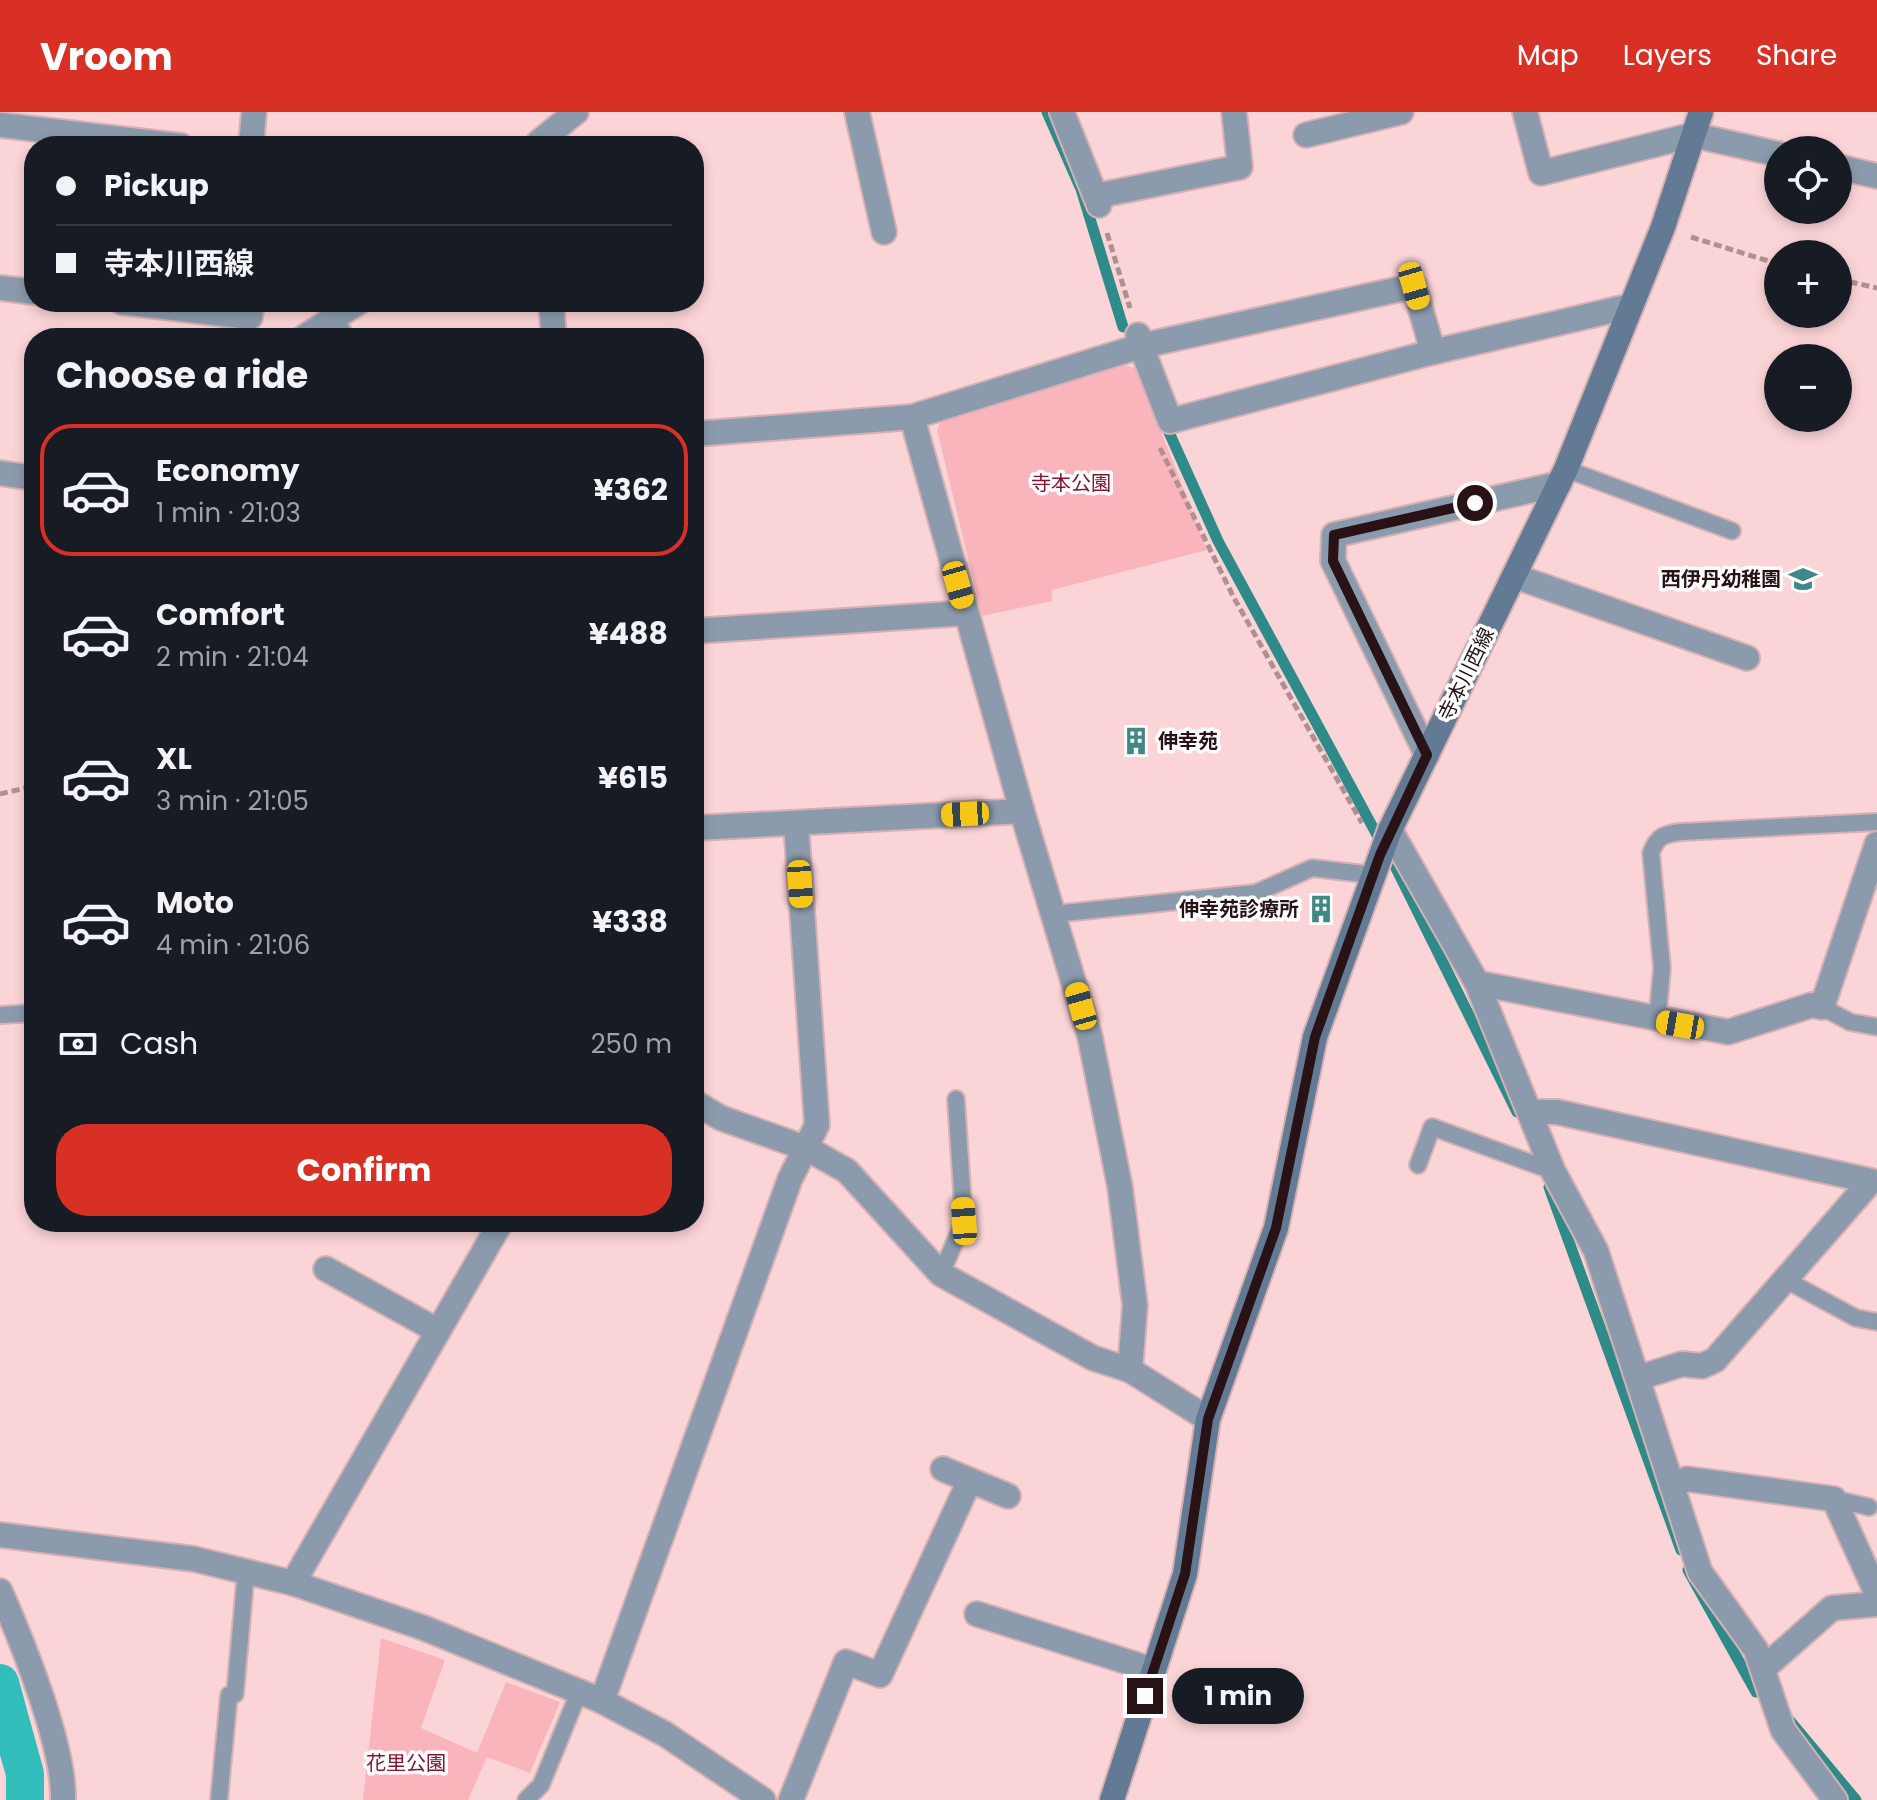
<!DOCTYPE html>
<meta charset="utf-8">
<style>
body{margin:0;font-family:Poppins,"Noto Sans JP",sans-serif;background:#242831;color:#f1f3f6;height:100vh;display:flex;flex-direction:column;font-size:30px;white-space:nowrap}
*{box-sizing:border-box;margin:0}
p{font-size:26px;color:#9ea1a6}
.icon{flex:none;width:44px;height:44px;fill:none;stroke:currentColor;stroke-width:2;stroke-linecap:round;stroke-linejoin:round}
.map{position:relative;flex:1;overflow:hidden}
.panel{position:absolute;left:24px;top:216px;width:680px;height:904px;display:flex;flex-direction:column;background:#171b24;border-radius:32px;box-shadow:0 4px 12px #0003}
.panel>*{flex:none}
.hud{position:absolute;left:24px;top:24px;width:680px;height:176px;border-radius:32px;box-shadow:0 4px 12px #0003;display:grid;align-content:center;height:176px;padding:0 32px;background:#171b24}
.buttons{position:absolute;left:1764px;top:24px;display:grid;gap:16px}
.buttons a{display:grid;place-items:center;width:88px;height:88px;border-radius:50%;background:#171b24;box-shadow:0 4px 12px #0003;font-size:40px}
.end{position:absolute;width:36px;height:36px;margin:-18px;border:10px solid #281215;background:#fff;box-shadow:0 0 0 4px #fff}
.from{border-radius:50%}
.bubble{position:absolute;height:56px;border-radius:28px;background:#171b24;box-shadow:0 4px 12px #0003;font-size:26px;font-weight:700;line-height:56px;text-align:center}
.car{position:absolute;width:24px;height:48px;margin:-24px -12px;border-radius:10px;box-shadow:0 0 6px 2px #0007;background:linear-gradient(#f5c518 24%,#345 0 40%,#f5c518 0 76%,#345 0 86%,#f5c518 0)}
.hud b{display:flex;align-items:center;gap:28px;height:76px;font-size:30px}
.hud b+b{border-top:2px solid #363941}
.hud i{width:20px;height:20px;background:#f1f3f6}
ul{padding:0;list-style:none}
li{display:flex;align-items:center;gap:24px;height:132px;margin:0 16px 12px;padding:0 16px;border:4px solid transparent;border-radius:32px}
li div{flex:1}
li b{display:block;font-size:30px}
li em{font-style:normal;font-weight:700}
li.selected{border-color:#d93025}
li>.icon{width:72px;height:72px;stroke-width:1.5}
h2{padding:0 32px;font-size:36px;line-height:96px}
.pay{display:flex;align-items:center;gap:20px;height:88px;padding:0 32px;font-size:30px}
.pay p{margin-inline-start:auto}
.button{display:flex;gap:16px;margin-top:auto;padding:16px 32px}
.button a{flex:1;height:92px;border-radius:32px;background:#d93025;color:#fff;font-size:32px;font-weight:700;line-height:92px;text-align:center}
header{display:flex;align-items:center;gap:48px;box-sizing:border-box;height:112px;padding:0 40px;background:#d93025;color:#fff}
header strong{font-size:38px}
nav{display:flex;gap:44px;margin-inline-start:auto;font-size:28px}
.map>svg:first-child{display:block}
.green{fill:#fab5bc}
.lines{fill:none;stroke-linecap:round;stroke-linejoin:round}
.stream{stroke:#2f8b89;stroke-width:11}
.canal{stroke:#32bfbb;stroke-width:38}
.lane-casing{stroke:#d5b1b4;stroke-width:20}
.street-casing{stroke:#d5b1b4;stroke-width:28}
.secondary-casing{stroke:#d5b1b4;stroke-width:28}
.path{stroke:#b08f92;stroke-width:5;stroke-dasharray:8 4;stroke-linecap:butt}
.lane{stroke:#8b9bad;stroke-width:16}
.street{stroke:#8b9bad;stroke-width:24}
.secondary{stroke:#637a94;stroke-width:24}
.route{stroke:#281215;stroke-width:10}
.labels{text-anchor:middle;stroke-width:7;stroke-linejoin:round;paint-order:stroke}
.park-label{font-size:20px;fill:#831432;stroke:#fff}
.poi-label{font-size:20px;font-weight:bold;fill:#281215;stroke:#fff;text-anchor:end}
.street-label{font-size:20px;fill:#281215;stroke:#fff}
</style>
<header>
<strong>Vroom</strong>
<nav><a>Map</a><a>Layers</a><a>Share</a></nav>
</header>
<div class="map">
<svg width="1877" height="1688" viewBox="0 0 1877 1688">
<rect width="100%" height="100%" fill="#fbd4d7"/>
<g class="green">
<polygon points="1125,253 1137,257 1207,438 1052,478 1052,489 982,504 937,318 942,307"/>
<polygon points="381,1526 445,1548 421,1616 477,1641 506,1570 560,1590 530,1661 487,1645 468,1688 363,1688"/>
</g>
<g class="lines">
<g class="stream">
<polyline points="1047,0 1081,77 1123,215"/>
<polyline points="1163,307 1218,429 1377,723"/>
<polyline points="1395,754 1517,1000"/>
<polyline points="1549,1075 1681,1438"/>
<polyline points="1688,1458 1756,1580"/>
<polyline points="1790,1609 1856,1688"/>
</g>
<polyline class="canal" points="0,1571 25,1662 25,1688"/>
<defs>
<g id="lane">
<polyline points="334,206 347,226"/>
<polyline points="1566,357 1732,419"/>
<polyline points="1054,802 1256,781 1312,756 1373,763"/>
<polyline points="1822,895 1850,910 1877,915"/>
<polyline points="0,903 34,901"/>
<path d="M1657 909 1662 856 1651 741C1657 724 1664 722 1681 720L1877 710"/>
<polyline points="1418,1053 1432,1015 1553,1059"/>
<polyline points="941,1162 964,1109 956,987"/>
<polyline points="1784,1167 1856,1206 1877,1210"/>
<polyline points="1834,1387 1869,1395"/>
<polyline points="219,1688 229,1583 235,1582 246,1459"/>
<polyline points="526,1688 541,1673 579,1580"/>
</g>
<g id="street">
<polyline points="857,0 884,120"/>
<polyline points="1062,0 1099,93"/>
<polyline points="1525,0 1541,61 1693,23 1778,42"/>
<polyline points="0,13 181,34"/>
<polyline points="1306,23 1401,0"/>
<polyline points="251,34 254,0"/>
<polyline points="539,34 539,30 576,0"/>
<polyline points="1838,55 1877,64"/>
<polyline points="1096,84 1240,55 1234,0"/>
<polyline points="0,176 34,180"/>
<polyline points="122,190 250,205 252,190"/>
<polyline points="551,190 554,226"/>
<polyline points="1138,223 1141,234 1414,174 1433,240"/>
<polyline points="303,226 359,190"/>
<polyline points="912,305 1022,699 1090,925 1120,1075 1135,1193 1130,1258 1208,1307"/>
<polyline points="694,322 912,305 1141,234 1170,309 1433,240 1631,194"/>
<polyline points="0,361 34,366"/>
<polyline points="1514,464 1747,546"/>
<polyline points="694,519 966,501"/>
<polyline points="1427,643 1333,449 1334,423 1559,372"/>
<polyline points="694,716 1022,699"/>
<polyline points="1390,718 1477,871 1553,1059 1596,1139 1700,1460 1756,1538 1783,1618 1835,1688"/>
<polyline points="1477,871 1728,920 1812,893 1822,895 1877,732"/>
<polyline points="694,990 721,1006 808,1037 847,1059 941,1162 1093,1246 1130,1258"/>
<polyline points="1532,1000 1557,1000 1871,1069 1715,1248 1702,1254 1682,1252 1638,1266"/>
<polyline points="326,1157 438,1219"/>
<polyline points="943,1357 1008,1384"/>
<polyline points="1672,1374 1687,1367 1834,1387 1877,1482"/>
<polyline points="0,1423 194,1447 293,1471 424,1516 602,1589 665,1622 763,1688"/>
<polyline points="293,1471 501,1110"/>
<path d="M0 1479C22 1529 65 1635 63 1688"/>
<polyline points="977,1502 1153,1558"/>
<polyline points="1763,1557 1832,1496 1877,1492"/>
<polyline points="602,1589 790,1067 817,1013 796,711"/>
<polyline points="791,1688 846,1550 880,1563 969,1370"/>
</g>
<polyline id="secondary" points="1112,1688 1185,1462 1208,1307 1276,1116 1315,925 1390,718 1566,357 1663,115 1701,0"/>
</defs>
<use href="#lane" class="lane-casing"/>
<use href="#street" class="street-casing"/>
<use href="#secondary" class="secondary-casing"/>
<g class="path">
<polyline points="1107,121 1130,196"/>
<polyline points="1691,125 1778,152"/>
<polyline points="1838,167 1877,176"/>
<polyline points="1160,336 1234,486 1362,711"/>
<polyline points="0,682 34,674"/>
</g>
<use href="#lane" class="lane"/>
<use href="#street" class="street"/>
<use href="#secondary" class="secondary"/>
</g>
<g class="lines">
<polyline class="route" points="1145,1584 1185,1462 1208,1307 1276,1116 1315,925 1380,743 1427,643 1333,449 1334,423 1475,391"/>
</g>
<defs>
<symbol id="school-bare" viewBox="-9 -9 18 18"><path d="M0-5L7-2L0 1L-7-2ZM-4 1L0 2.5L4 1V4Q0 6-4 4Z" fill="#408886" stroke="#fff" stroke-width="2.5" paint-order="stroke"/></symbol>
<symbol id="building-bare" viewBox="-9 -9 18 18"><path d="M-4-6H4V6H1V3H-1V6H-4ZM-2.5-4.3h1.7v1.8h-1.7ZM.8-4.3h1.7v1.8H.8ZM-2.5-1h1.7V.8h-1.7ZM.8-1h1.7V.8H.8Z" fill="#408886" stroke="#fff" stroke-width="2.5" paint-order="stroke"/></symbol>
</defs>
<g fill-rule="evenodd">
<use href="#school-bare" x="1783" y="447" width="40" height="40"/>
<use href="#building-bare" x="1116" y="609" width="40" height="40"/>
<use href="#building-bare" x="1301" y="777" width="40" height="40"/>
</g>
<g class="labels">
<g class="park-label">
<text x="1071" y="378">寺本公園</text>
<text x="406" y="1658">花里公園</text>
</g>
<g class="poi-label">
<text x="1781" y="474">西伊丹幼稚園</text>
<text x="1158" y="636" text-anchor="start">伸幸苑</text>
<text x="1299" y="804">伸幸苑診療所</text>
</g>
<g class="street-label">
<text transform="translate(1466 562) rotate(-64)" y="7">寺本川西線</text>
</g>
</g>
</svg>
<div class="buttons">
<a><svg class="icon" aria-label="locate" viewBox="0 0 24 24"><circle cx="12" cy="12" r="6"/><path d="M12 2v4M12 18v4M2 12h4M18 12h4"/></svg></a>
<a>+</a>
<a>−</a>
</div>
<i class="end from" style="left:1475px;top:391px"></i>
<i class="end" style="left:1145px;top:1584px"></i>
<div class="bubble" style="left:1172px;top:1556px;width:132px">1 min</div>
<i class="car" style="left:1414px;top:174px;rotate:164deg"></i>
<i class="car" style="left:958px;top:473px;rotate:164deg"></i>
<i class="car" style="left:965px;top:702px;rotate:267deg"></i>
<i class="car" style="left:800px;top:772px;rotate:176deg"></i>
<i class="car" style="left:1081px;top:894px;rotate:344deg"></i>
<i class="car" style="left:1680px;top:913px;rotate:280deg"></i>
<i class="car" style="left:964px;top:1109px;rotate:356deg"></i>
<div class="hud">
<b><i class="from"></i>Pickup</b>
<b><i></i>寺本川西線</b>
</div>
<section class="panel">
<h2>Choose a ride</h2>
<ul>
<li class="selected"><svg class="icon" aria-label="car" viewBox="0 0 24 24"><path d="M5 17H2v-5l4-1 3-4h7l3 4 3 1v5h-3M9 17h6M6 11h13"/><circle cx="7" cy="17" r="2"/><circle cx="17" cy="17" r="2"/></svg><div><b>Economy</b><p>1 min · 21:03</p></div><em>¥362</em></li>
<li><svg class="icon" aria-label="car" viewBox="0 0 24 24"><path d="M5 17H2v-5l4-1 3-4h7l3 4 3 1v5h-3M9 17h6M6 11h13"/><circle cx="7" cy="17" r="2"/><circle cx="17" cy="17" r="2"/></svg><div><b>Comfort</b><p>2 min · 21:04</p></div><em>¥488</em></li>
<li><svg class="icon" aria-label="car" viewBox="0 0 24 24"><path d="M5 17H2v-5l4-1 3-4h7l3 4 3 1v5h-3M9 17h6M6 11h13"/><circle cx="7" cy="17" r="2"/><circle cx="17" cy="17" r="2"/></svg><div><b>XL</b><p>3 min · 21:05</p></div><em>¥615</em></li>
<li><svg class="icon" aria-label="car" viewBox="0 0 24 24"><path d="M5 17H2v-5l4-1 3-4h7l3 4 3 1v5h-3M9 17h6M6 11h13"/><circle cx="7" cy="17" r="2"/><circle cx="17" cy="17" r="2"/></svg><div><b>Moto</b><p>4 min · 21:06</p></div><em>¥338</em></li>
</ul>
<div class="pay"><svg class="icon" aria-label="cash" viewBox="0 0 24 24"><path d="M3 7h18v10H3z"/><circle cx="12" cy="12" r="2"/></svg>Cash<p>250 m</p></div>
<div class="button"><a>Confirm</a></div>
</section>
</div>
